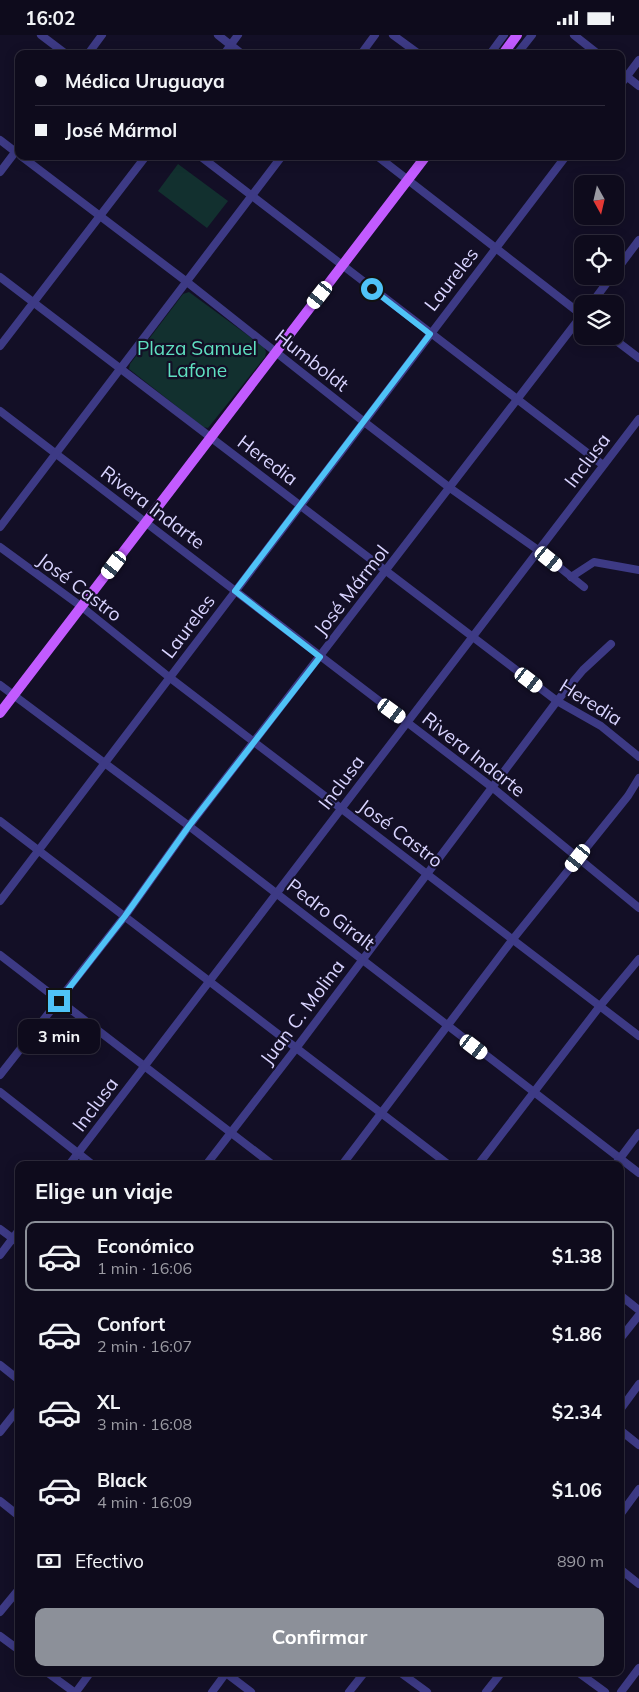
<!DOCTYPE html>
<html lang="es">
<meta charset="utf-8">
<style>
body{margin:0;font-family:Mulish,sans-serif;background:#1c1929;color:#f1f3f6;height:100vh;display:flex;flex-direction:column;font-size:19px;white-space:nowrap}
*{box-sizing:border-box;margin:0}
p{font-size:16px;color:#9b9ba3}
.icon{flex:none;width:28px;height:28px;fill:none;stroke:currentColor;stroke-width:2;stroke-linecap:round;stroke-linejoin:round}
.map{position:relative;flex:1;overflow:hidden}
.details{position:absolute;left:15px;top:1126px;width:609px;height:515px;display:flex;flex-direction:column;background:#0e0b1c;border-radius:10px;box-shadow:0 2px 12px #0003,0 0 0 1px #2e2b3b}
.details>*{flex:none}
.guide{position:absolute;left:15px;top:15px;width:610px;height:110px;border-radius:10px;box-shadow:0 2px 12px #0003,0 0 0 1px #2e2b3b;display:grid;align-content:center;height:110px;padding:0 20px;background:#0e0b1c}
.needle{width:32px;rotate:172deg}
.buttons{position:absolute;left:574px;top:140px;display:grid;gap:10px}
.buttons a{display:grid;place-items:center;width:50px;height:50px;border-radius:10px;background:#0e0b1c;box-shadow:0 2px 12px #0003,0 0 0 1px #2e2b3b;font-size:25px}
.end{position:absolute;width:22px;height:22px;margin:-11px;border:6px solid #4fc3f7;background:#111;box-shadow:0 0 0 2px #111}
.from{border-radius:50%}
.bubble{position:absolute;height:35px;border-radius:10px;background:#0e0b1c;box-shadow:0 2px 12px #0003,0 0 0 1px #2e2b3b;font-size:16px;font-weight:700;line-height:35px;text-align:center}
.car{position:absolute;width:15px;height:30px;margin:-15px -8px;border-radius:6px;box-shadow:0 0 4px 1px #0007;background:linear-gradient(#fff 24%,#345 0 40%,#fff 0 76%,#345 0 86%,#fff 0)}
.guide b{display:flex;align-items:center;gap:18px;height:48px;font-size:19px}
.guide b+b{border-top:1px solid #2e2b3b}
.guide i{width:12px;height:12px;background:#f1f3f6}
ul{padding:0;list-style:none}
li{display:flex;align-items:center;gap:15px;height:70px;margin:0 10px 8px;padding:0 10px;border:2px solid transparent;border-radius:10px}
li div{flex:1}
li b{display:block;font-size:19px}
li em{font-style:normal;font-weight:700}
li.selected{border-color:#8c9099}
li>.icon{width:45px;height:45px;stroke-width:1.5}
h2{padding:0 20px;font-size:22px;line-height:60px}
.pay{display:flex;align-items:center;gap:12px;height:55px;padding:0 20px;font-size:19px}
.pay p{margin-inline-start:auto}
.cta{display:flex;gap:10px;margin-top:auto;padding:10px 20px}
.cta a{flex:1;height:58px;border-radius:10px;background:#8c9099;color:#fff;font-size:20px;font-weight:700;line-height:58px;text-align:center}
.status{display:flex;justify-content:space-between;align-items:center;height:35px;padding:0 25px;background:#0e0b1c;direction:ltr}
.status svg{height:14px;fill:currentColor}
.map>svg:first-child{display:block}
.green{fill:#12302f}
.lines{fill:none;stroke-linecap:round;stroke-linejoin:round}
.minor{stroke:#3d3a85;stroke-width:8}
.major{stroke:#c25bff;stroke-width:10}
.route{stroke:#4fc3f7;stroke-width:6}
.labels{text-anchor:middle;stroke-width:4.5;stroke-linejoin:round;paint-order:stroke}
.street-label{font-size:19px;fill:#d9d4ff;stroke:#130f26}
.park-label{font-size:19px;fill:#5fe0c0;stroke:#130f26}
</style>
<div class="status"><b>16:02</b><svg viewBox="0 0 49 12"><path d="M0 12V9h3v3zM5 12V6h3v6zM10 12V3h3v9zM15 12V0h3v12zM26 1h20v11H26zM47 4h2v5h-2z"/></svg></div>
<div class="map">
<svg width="639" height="1657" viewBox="0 0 639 1657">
<rect width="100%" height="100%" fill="#130f26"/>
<g class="green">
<polygon points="178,129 228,166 207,193 158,156"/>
<polygon points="189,257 264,312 266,317 265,322 208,393 203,392 129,334 130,329 183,259"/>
</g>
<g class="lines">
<g class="minor">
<polyline points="41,0 66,19"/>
<polyline points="218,0 242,19"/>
<polyline points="393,0 419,19"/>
<polyline points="574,0 598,19"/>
<polyline points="88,19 102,0"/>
<polyline points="224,19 238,0"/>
<polyline points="361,19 375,0"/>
<polyline points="490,19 504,0"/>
<polyline points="517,19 532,0"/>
<polyline points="621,37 639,51"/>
<polyline points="621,49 639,25"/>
<polyline points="0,105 17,118"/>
<polyline points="21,121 187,247 363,386 450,453 538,515 584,552"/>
<polyline points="200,121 603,430"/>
<polyline points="377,121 582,280"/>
<polyline points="0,137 19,112"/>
<polyline points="615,237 639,205"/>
<polyline points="0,242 557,666 601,691 639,722"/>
<polyline points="591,269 612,241"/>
<polyline points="610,301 639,323"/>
<polyline points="0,311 146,121"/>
<polyline points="0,376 493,753 639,873"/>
<polyline points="0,492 282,121"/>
<polyline points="0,512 82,572 169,642 639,1001"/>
<polyline points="571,542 594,527 639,535"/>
<polyline points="0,650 189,791 639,1138"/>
<polyline points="0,786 449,1130"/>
<polyline points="0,866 566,121"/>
<polyline points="0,920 273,1130"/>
<polyline points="0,1040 125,881 189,791 582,280"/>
<polyline points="0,1057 93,1130"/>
<polyline points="69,1130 639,384"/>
<polyline points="206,1130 297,1012 557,666 583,635 611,609"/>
<polyline points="342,1130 513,904 628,761 639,743"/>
<polyline points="478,1130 600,971 639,924"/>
<polyline points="615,1130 639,1098"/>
<polyline points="0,1194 19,1208"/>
<polyline points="0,1220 19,1195"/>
<polyline points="620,1260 639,1275"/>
<polyline points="620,1304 639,1280"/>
<polyline points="0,1330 19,1345"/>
<polyline points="620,1375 639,1349"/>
<polyline points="620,1395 639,1410"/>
<polyline points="0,1397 19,1373"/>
<polyline points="0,1466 19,1481"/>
<polyline points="620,1480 639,1454"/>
<polyline points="620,1534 639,1549"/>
<polyline points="0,1577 19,1554"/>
<polyline points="0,1601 19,1615"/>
<polyline points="48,1638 74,1657"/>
<polyline points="226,1638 251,1657"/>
<polyline points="401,1638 427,1657"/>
<polyline points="579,1638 605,1657"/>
<polyline points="76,1657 90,1638"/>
<polyline points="212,1657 226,1638"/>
<polyline points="349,1657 364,1638"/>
<polyline points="486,1657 501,1638"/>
<polyline points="621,1657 639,1633"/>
</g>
<g class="major">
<polyline points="503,19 517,0"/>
<polyline points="0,678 426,121"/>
</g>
</g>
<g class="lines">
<polyline class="route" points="59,966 125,881 189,791 320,622 235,556 430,299 372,254"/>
</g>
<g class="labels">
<g class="street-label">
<text transform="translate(451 244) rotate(-52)" y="7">Laureles</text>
<text transform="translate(312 325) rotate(38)" y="7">Humboldt</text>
<text transform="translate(268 425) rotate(37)" y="7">Heredia</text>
<text transform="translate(587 425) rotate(-53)" y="7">Inclusa</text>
<text transform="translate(153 472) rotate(37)" y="7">Rivera Indarte</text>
<text transform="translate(80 552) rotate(37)" y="7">José Castro</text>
<text transform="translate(351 555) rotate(-52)" y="7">José Mármol</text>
<text transform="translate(188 591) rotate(-53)" y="7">Laureles</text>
<text transform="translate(591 667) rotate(32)" y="7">Heredia</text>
<text transform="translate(474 719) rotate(38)" y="7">Rivera Indarte</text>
<text transform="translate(341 747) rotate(-53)" y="7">Inclusa</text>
<text transform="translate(401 798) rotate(37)" y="7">José Castro</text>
<text transform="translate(331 879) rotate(37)" y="7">Pedro Giralt</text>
<text transform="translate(302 977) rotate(-53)" y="7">Juan C. Molina</text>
<text transform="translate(95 1069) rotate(-53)" y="7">Inclusa</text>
</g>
<g class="park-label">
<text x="197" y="320">Plaza Samuel<tspan x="197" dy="22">Lafone</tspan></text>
</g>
</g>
</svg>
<div class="buttons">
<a><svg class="needle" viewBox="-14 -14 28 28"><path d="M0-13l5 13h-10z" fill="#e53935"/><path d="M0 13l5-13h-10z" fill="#9b9ba3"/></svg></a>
<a><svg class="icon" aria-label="locate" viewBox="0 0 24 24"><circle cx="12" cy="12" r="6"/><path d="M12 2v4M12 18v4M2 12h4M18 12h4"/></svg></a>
<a><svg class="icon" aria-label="layers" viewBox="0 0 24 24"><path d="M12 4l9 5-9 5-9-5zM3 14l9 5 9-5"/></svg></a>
</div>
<i class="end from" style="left:372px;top:254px"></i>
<i class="end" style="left:59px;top:966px"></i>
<div class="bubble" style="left:18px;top:984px;width:82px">3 min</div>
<i class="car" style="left:320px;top:260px;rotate:218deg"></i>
<i class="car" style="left:549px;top:524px;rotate:129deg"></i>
<i class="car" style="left:114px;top:530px;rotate:217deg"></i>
<i class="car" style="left:529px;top:645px;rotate:127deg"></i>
<i class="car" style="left:392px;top:676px;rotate:126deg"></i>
<i class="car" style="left:578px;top:823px;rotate:218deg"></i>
<i class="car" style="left:474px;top:1012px;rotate:127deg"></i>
<div class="guide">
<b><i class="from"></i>Médica Uruguaya</b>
<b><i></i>José Mármol</b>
</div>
<section class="details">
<h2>Elige un viaje</h2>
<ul>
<li class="selected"><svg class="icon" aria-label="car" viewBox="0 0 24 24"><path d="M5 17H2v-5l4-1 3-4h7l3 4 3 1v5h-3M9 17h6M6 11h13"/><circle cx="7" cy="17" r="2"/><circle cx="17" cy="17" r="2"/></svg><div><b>Económico</b><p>1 min · 16:06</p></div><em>$1.38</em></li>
<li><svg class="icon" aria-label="car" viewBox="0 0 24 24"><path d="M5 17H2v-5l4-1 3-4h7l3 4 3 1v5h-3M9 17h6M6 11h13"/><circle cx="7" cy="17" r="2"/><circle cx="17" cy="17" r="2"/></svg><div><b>Confort</b><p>2 min · 16:07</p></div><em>$1.86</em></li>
<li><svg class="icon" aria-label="car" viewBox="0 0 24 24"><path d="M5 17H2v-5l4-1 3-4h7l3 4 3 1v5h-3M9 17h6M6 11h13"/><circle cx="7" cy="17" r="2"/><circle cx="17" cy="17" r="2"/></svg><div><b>XL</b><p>3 min · 16:08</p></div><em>$2.34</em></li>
<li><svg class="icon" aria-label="car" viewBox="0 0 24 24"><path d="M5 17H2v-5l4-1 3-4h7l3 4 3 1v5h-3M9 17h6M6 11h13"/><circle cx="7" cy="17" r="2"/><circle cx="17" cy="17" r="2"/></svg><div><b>Black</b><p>4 min · 16:09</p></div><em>$1.06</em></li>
</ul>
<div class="pay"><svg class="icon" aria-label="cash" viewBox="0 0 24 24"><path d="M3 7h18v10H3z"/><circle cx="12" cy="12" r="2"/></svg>Efectivo<p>890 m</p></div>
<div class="cta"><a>Confirmar</a></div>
</section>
</div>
